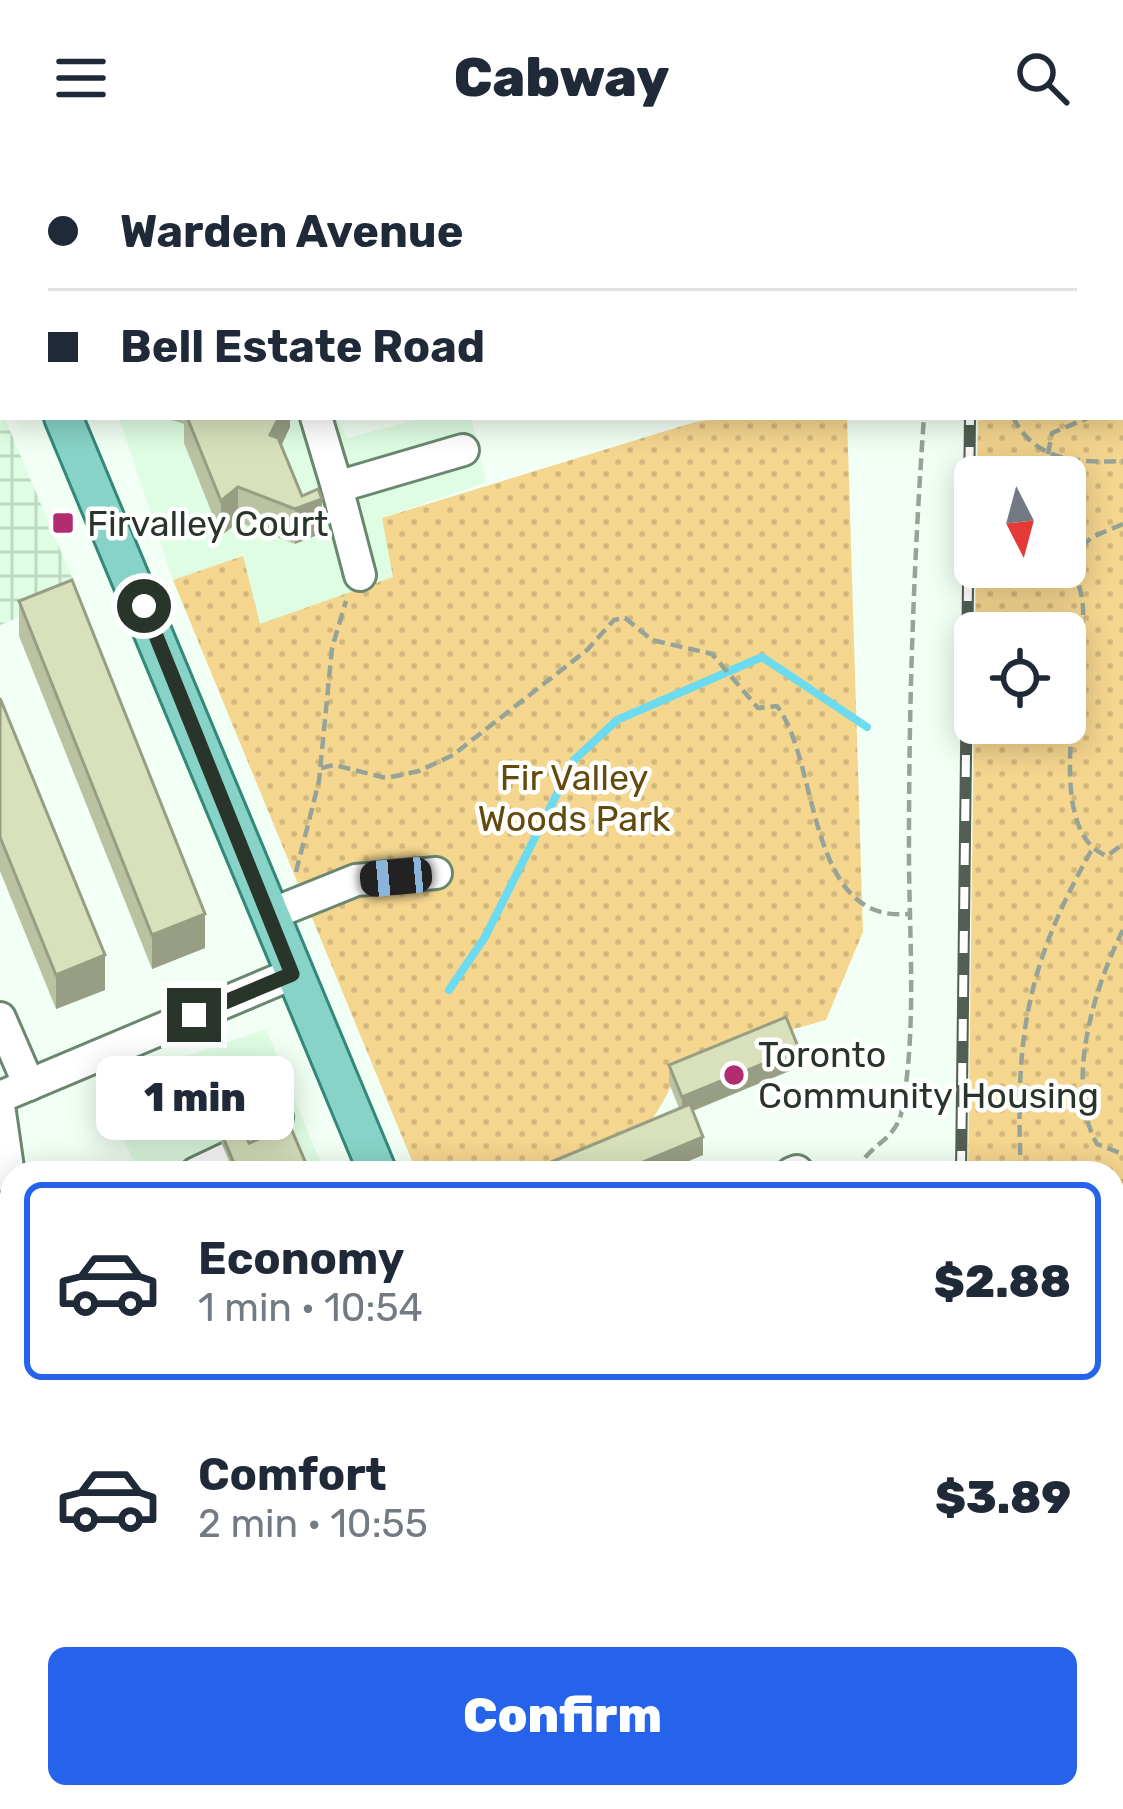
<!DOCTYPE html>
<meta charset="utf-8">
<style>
body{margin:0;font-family:Rubik,sans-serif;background:#f2f2f3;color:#1f2937;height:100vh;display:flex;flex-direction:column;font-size:45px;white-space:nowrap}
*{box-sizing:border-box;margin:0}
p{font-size:39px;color:#747a83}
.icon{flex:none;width:66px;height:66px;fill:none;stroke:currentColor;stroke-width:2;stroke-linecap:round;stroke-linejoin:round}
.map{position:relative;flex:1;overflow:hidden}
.side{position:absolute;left:0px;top:1005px;width:1125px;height:648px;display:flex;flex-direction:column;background:#fff;border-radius:36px 36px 0 0;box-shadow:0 6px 30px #0003}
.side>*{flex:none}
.banner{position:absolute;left:0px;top:0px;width:1125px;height:264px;box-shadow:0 6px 30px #0003;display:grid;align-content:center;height:264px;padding:0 48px;background:#fff}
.needle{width:78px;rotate:174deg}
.controls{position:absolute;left:954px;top:300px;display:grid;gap:24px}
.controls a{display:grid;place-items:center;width:132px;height:132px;border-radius:18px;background:#fff;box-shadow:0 6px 30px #0003;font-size:60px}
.end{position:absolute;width:54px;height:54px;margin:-27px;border:15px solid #29352b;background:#fff;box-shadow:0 0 0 6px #fff}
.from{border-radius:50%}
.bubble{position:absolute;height:84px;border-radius:18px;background:#fff;box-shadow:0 6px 30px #0003;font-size:39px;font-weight:800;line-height:84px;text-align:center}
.car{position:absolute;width:36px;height:72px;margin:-36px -18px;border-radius:15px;box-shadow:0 0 9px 3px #0007;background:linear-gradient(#222 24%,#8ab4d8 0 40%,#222 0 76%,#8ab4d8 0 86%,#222 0)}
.banner b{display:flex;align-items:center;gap:42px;height:114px;font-size:45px}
.banner b+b{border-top:3px solid #e0e1e3}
.banner i{width:30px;height:30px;background:#1f2937}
ul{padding:21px 0 0;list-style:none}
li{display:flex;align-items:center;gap:36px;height:198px;margin:0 24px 18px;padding:0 24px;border:6px solid transparent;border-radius:18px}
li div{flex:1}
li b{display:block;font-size:45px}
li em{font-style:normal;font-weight:800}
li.current{border-color:#2563eb}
li>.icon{width:108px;height:108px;stroke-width:1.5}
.action{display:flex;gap:24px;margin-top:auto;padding:24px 48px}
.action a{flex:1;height:138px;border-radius:18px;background:#2563eb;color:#fff;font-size:48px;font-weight:800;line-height:138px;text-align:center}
header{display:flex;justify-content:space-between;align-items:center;height:156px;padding:0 48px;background:#fff;font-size:54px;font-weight:800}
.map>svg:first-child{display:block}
.built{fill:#defde2}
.industrial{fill:url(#industrial-grid)}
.park{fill:url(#park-dots);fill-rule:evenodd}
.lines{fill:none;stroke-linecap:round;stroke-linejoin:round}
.stream{stroke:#6cdbef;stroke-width:8}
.minor-casing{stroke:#6a876f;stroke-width:36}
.major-casing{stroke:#338878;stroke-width:42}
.path{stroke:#96a398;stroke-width:4.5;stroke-dasharray:12 6;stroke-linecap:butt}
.minor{stroke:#fff;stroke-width:30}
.major{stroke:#88d3c7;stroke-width:36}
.rail-casing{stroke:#525e54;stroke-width:12}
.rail{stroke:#fff;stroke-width:8;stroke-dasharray:22;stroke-linecap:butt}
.wall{fill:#bac2a2}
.shaded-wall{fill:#979e84}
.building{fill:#d8e1bc;stroke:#979e84;stroke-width:3}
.route{stroke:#29352b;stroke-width:15}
.poi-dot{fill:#b22c70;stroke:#fff;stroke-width:4.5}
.labels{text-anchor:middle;stroke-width:9;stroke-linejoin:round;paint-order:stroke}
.poi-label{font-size:36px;fill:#29352b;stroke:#fff;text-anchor:start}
.park-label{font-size:36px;fill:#624b0d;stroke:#fff}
</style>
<header><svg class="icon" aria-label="menu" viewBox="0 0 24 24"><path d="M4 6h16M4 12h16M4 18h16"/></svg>Cabway<svg class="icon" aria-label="search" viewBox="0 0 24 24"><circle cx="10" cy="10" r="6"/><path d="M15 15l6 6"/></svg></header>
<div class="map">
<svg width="1123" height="1653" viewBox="0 0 1123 1653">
<defs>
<pattern id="industrial-grid" width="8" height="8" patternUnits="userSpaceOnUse" patternTransform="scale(3)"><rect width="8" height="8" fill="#defde2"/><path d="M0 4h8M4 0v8" fill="none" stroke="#bed9c2"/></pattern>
<pattern id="park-dots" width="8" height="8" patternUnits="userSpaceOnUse" patternTransform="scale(3)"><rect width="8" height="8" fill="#f5d68f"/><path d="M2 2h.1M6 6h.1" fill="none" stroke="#d2b87c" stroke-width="1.8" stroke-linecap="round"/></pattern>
</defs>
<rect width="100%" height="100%" fill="#f2fff4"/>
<g class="built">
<polygon points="119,261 337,261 347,282 426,261 471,261 486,326 382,362 394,421 259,469 243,401 173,424"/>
<polygon points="266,873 325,1017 139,1017 100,930"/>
</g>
<polygon class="industrial" points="0,251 78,436 0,469"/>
<g class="park">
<path d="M1123 193V1653H959V1641H1113V1017H968L976 411H1065V321H977L978 261H1122ZM975 477H1065V567H975Z"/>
<path d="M732 261H847L863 776 826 864 684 904C673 924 662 954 646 970 604 1013 473 1017 417 1017L173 424 243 400 260 468 393 421 382 362 695 266Z"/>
</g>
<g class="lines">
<polyline class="stream" points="449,834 485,781 574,604 617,564 762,501 867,571"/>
<defs>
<g id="minor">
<polyline points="231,0 233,3"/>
<polyline points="277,0 278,3"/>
<polyline points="585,3 592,0"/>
<polyline points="791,3 791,0"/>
<polyline points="0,65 3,63"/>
<polyline points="316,261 337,331 463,294"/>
<polyline points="337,331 360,419"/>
<polyline points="269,759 356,724 436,717"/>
<polyline points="0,862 29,929"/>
<polyline points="0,941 292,818"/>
<polyline points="0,956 8,1012 0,1019"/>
<polyline points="196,1017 268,983 277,961 260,937 248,935 222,945"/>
<polyline points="792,1017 797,1015"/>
</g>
<g id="major">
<polyline points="0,112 3,119"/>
<polyline points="63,261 378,1017"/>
<polyline points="638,1641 643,1653"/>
</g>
</defs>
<use href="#minor" class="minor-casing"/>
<use href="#major" class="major-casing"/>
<g class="path">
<polyline points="504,0 505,3"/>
<polyline points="947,3 948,0"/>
<polyline points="1122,178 1123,172"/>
<polyline points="1122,200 1123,200"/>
<polyline points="1122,248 1123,247"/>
<path d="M1013 261C1035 306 1079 307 1123 305"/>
<polyline points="1048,298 1052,277 1090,261"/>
<path d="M1123 368 1092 381 1075 397C1073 418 1082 432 1083 452 1086 508 1039 674 1107 700L1123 688"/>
<path d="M321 612 334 609 386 622 419 615 453 599 587 494 614 464 625 462 652 484 712 498 758 552 777 550C820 607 806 767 908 758"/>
<polyline points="296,716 319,625 332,492 346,445"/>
<path d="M1123 774C1094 831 1064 930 1097 988L1123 998"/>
<path d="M856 1017C867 988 896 986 902 954 918 867 908 769 909 680 909 540 914 401 924 261"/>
<path d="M1021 1017C1015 884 1025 813 1091 695"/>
<polyline points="1113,1075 1123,1070"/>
<polyline points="1113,1298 1123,1279"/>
<polyline points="1092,1641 1094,1653"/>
</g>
<use href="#minor" class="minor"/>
<use href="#major" class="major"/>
<defs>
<g id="rail">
<polyline points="956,3 956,0"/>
<polyline points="961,1017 970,261"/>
<polyline points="951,1653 952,1641"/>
</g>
</defs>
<use href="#rail" class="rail-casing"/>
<use href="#rail" class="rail"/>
</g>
<g class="wall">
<polygon points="171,261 290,261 290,271 281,290 302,340 322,377 295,388 238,366 221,380 184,287 184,268 172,264"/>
<polygon points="19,445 205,792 152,813 19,480"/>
<polygon points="0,542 105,834 56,853 0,715"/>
<polygon points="669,909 799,911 693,955 703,999 660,1017 525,1017 679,952 669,927"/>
<polygon points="221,976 249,987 310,1017 234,1017 221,986"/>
<polygon points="12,1070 12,1228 6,1219 0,1223"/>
</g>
<g class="shaded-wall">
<polygon points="279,261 290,261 290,271 270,314 270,279"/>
<polygon points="238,331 238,366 221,380 221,345"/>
<polygon points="322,343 322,377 295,388 295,353"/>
<polygon points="205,758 205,792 152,813 152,779"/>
<polygon points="105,799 105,834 56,853 56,819"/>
<polygon points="799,893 799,911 682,959 682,941"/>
<polygon points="703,981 703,999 660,1017 617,1017"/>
<polygon points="6,1184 6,1219 0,1223 0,1188"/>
<polygon points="12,1431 12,1466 0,1471 0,1436"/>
</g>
<g class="building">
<polygon points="73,0 215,0 216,3 74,3"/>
<polygon points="655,0 706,0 714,3 656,3"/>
<polygon points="187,261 279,261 270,279 278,282 302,340 318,333 322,343 295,353 238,331 221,345"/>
<polygon points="72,424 205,758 152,779 19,445"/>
<polygon points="0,542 105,799 56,819 0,681"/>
<polygon points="786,861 799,893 682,941 669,909"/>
<polygon points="690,948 703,981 617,1017 525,1017"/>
<polygon points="241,968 249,987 290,970 310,1017 238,1017 221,976"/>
<polygon points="0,1043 12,1070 12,1193 6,1184 0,1188"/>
<polygon points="12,1299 12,1431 0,1436 0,1304"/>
</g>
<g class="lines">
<polyline class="route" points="144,450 292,818 194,859"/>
</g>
<g class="poi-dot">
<rect x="51" y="355" width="24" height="24" rx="6"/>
<circle cx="734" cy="919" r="12"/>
</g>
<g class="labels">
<g class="poi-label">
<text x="87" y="380">Firvalley Court</text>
<text x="758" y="911">Toronto<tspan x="758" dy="41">Community Housing</tspan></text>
</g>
<g class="park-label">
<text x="574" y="634">Fir Valley<tspan x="574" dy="41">Woods Park</tspan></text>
</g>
</g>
</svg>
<div class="controls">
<a><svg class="needle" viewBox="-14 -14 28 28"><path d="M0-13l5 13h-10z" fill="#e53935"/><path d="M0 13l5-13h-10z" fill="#747a83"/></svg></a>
<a><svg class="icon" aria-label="locate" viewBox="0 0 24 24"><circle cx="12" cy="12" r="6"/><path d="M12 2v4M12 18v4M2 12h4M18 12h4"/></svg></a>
</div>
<i class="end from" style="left:144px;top:450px"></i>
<i class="end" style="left:194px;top:859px"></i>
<div class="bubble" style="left:96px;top:900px;width:198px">1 min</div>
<i class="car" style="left:396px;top:721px;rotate:265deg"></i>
<div class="banner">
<b><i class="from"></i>Warden Avenue</b>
<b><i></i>Bell Estate Road</b>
</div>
<section class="side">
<ul>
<li class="current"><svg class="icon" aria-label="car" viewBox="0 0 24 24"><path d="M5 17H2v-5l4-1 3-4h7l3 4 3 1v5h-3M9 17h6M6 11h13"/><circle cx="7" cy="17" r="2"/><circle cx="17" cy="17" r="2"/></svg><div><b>Economy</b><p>1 min · 10:54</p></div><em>$2.88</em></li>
<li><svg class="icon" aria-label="car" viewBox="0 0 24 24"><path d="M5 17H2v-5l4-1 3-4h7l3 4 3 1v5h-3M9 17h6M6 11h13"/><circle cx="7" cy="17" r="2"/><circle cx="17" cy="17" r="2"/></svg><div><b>Comfort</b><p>2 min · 10:55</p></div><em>$3.89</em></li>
</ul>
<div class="action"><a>Confirm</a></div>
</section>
</div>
